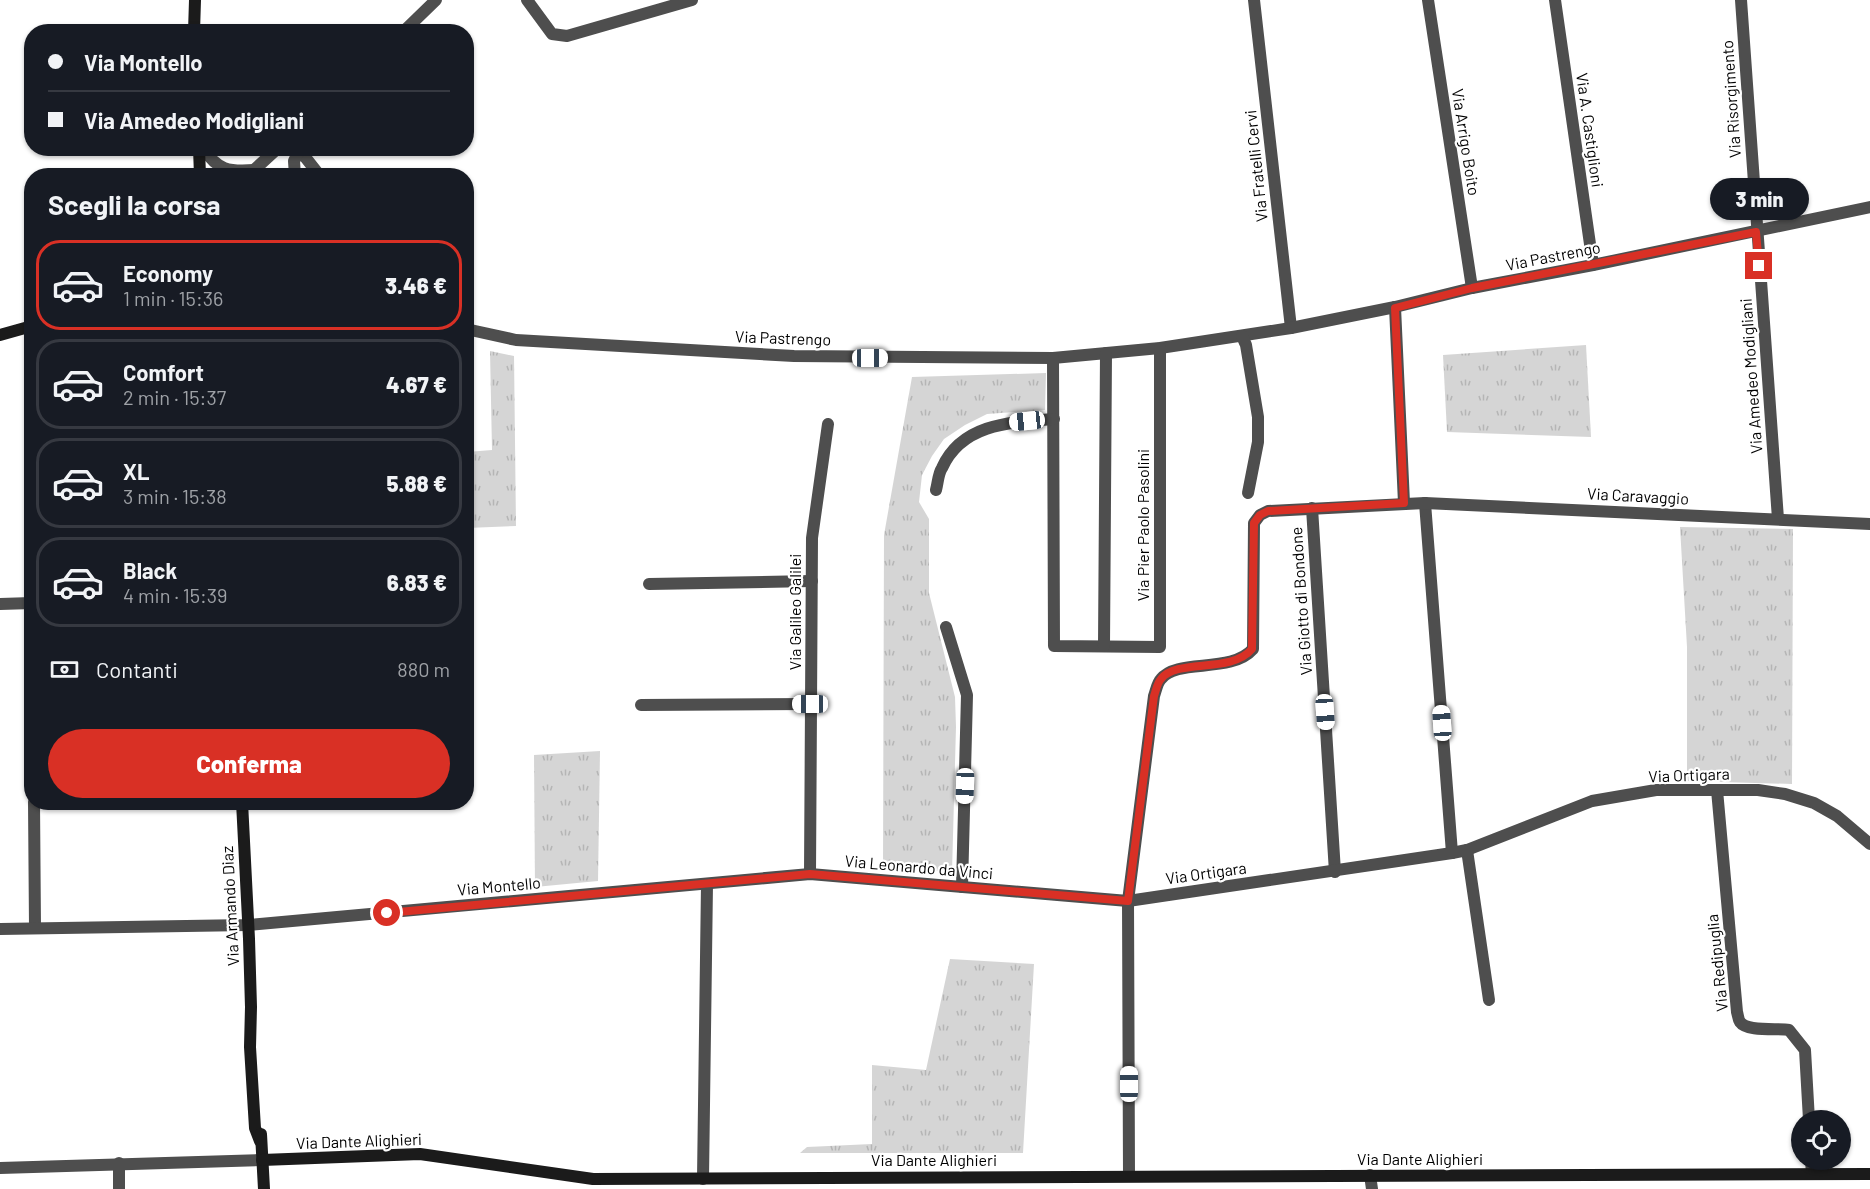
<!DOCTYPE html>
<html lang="it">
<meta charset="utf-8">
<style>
body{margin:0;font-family:Barlow,sans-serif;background:#242831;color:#f1f3f6;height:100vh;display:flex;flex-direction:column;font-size:22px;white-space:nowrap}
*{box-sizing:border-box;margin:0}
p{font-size:20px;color:#9ea1a6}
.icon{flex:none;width:33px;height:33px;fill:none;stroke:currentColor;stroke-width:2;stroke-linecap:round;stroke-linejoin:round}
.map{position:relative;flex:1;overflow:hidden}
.side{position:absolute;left:24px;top:168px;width:450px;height:642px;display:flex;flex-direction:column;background:#171b24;border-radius:24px;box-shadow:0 2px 4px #0004}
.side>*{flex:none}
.hud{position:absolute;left:24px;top:24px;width:450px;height:132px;border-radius:24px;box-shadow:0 2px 4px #0004;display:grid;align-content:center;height:132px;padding:0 24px;background:#171b24}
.tools{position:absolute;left:1791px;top:1110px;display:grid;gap:12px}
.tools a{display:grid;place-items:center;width:60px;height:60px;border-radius:50%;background:#171b24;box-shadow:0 2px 4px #0004;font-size:30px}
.end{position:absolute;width:27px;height:27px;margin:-14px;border:8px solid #d93025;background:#fff;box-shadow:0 0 0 3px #fff}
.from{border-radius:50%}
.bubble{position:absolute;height:42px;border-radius:21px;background:#171b24;box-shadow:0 2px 4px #0004;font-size:20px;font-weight:800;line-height:42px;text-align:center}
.car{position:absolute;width:18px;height:36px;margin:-18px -9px;border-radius:8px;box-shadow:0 0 4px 2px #0007;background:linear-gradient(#fff 24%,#345 0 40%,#fff 0 76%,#345 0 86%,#fff 0)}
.hud b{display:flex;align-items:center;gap:21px;height:57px;font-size:22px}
.hud b+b{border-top:2px solid #363941}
.hud i{width:15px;height:15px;background:#f1f3f6}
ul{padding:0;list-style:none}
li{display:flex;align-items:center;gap:18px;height:90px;margin:0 12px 9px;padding:0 12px;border:3px solid #363941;border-radius:24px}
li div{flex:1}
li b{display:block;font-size:22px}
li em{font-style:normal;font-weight:800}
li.current{border-color:#d93025}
li>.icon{width:54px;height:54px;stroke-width:1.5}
h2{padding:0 24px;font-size:27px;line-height:72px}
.pay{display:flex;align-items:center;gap:15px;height:66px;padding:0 24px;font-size:22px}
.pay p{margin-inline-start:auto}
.action{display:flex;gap:12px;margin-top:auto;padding:12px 24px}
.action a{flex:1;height:69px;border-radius:36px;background:#d93025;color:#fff;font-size:24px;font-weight:800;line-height:69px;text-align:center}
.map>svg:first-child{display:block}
.grass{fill:url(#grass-tufts)}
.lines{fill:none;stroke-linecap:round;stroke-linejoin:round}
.street{stroke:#4e4e4e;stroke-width:12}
.secondary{stroke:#1b1b1b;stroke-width:12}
.route{stroke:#d93025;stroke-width:8}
.labels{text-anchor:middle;stroke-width:4.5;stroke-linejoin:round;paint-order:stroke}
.street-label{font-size:16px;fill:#000;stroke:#fff}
</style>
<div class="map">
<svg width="1870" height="1189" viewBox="0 0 1870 1189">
<defs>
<pattern id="grass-tufts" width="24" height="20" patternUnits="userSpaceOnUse" patternTransform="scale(1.5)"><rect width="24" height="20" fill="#d5d5d5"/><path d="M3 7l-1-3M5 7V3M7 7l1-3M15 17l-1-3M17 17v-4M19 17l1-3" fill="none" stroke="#b5b5b5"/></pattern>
</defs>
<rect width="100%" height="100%" fill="#fff"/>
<g class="grass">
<polygon points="1586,345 1591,437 1447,432 1443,355"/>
<polygon points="490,351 514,356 516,526 467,528 467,452 492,450"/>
<polygon points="1046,373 1045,410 987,414 965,425 944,439 932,456 922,475 919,502 929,519 929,593 955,697 956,727 952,872 883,868 884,535 912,377"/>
<polygon points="1680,527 1793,529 1792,784 1687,781 1687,647"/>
<polygon points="600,751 598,881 535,887 534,755"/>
<polygon points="950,959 1034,964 1023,1153 800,1153 807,1147 872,1144 872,1065 926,1070"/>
</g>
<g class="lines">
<g class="street">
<polyline points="527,0 552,34 567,36 692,0"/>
<polyline points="1254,0 1291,328"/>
<polyline points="1428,0 1472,288"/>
<polyline points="1555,0 1593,265"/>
<polyline points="1741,0 1778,519"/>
<polyline points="403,32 436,0"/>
<path d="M203 148C217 170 229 172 254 170L250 176"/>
<polyline points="298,148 320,176"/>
<polyline points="254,170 278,148"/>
<polyline points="295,176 294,161 299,151"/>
<polyline points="1395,307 1404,503"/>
<polyline points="466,329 516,340 794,356 1053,358 1160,348 1291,328 1395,307 1472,288 1593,265 1870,207"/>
<polyline points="1242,336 1246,345 1258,417 1258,442 1248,493"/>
<polyline points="1053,358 1054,646 1160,647 1160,348"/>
<path d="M936 490C938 483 938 474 942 468 962 423 1012 422 1054 419"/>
<polyline points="1425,503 1452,853"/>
<polyline points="1312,508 1335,872"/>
<polyline points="649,584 812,581"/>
<polyline points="0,604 32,603"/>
<polyline points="946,627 967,695 962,887"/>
<polyline points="1104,646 1106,353"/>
<polyline points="641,705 810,704"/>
<path d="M1717 790 1737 1012C1738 1015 1738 1019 1740 1022 1747 1032 1778 1028 1789 1030L1805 1050 1809 1120"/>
<polyline points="34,802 35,928"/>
<polyline points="1467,850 1489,1000"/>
<polyline points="810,874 812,538 828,424"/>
<polyline points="0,929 248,925 810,874 1128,901 1452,853 1467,850 1592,801 1656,790 1758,790 1785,794 1814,803 1837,816 1870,844"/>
<polyline points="1811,1160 1812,1174"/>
<polyline points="119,1163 119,1189"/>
<polyline points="0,1168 262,1160"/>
<polyline points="1370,1175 1372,1189"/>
<path d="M1129 1176 1128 901 1154 696C1156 691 1157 683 1161 679 1177 658 1231 674 1253 649L1254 523 1260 515 1268 511 1425 503 1870 524"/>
<polyline points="703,1179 707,884"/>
</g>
<g class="secondary">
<polyline points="194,32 195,0"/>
<polyline points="199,148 200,176"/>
<polyline points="0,335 32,326"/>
<polyline points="242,802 249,939 251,1007 250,1047 255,1128 260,1141"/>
<polyline points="261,1134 264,1189"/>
<polyline points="262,1160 420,1154 593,1179 1870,1174"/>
</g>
</g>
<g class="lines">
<path class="route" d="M387 913 810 874 1128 901 1154 696C1156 691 1157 683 1161 679 1177 658 1231 674 1252 649L1254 523 1260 515 1268 511 1404 503 1395 308 1472 288 1756 232 1759 266"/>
</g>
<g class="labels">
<g class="street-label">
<text transform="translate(1731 99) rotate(-94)" y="6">Via Risorgimento</text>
<text transform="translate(1590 130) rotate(82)" y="6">Via A. Castiglioni</text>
<text transform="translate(1466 142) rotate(81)" y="6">Via Arrigo Boito</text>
<text transform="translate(1256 166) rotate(-96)" y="6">Via Fratelli Cervi</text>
<text transform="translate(1553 256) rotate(-11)" y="6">Via Pastrengo</text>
<text transform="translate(783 338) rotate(2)" y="6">Via Pastrengo</text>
<text transform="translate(1751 376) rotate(-94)" y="6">Via Amedeo Modigliani</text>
<text transform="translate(1638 496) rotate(3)" y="6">Via Caravaggio</text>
<text transform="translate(1143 525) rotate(-90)" y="6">Via Pier Paolo Pasolini</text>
<text transform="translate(1301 601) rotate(-94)" y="6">Via Giotto di Bondone</text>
<text transform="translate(795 612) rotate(-90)" y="6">Via Galileo Galilei</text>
<text transform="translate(1689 775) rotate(-2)" y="6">Via Ortigara</text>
<text transform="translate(919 867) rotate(5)" y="6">Via Leonardo da Vinci</text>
<text transform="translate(1206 873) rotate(-8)" y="6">Via Ortigara</text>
<text transform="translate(499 886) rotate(-5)" y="6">Via Montello</text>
<text transform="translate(230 906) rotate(-93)" y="6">Via Armando Diaz</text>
<text transform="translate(1717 963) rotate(-96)" y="6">Via Redipuglia</text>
<text transform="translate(359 1141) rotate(-2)" y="6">Via Dante Alighieri</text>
<text x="1420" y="1165">Via Dante Alighieri</text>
<text x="934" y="1166">Via Dante Alighieri</text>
</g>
</g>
</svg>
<div class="tools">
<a><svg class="icon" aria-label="locate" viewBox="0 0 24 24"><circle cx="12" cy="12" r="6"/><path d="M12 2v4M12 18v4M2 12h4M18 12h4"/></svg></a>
</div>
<i class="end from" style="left:387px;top:913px"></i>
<i class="end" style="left:1759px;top:266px"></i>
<div class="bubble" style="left:1710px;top:178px;width:99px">3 min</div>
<i class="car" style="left:870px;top:358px;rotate:90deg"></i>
<i class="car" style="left:1027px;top:421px;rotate:264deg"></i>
<i class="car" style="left:810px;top:704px;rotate:270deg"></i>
<i class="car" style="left:1325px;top:712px;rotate:176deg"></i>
<i class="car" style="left:1442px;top:723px;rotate:356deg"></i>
<i class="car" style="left:965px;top:786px;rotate:182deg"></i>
<i class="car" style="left:1129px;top:1084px;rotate:0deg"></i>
<div class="hud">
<b><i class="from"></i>Via Montello</b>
<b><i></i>Via Amedeo Modigliani</b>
</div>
<section class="side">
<h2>Scegli la corsa</h2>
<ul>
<li class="current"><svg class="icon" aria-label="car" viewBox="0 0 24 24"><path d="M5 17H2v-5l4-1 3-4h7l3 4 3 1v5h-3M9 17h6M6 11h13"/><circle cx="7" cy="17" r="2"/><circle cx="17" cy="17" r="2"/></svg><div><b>Economy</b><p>1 min · 15:36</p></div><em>3.46 €</em></li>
<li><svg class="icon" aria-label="car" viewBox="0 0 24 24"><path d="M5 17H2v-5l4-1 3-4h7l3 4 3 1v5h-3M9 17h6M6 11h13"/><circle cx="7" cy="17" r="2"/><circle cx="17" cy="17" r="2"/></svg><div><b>Comfort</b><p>2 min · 15:37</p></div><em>4.67 €</em></li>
<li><svg class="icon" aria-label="car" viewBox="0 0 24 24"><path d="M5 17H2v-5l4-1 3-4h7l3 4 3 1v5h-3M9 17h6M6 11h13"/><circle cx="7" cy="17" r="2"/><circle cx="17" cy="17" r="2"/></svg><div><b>XL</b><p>3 min · 15:38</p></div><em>5.88 €</em></li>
<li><svg class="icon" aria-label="car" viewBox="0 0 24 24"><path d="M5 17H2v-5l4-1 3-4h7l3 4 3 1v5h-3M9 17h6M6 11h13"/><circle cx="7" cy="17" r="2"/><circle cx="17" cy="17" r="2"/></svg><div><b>Black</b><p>4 min · 15:39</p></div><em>6.83 €</em></li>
</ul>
<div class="pay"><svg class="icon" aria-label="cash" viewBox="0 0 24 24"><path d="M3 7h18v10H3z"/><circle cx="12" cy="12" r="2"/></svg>Contanti<p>880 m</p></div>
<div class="action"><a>Conferma</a></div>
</section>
</div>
